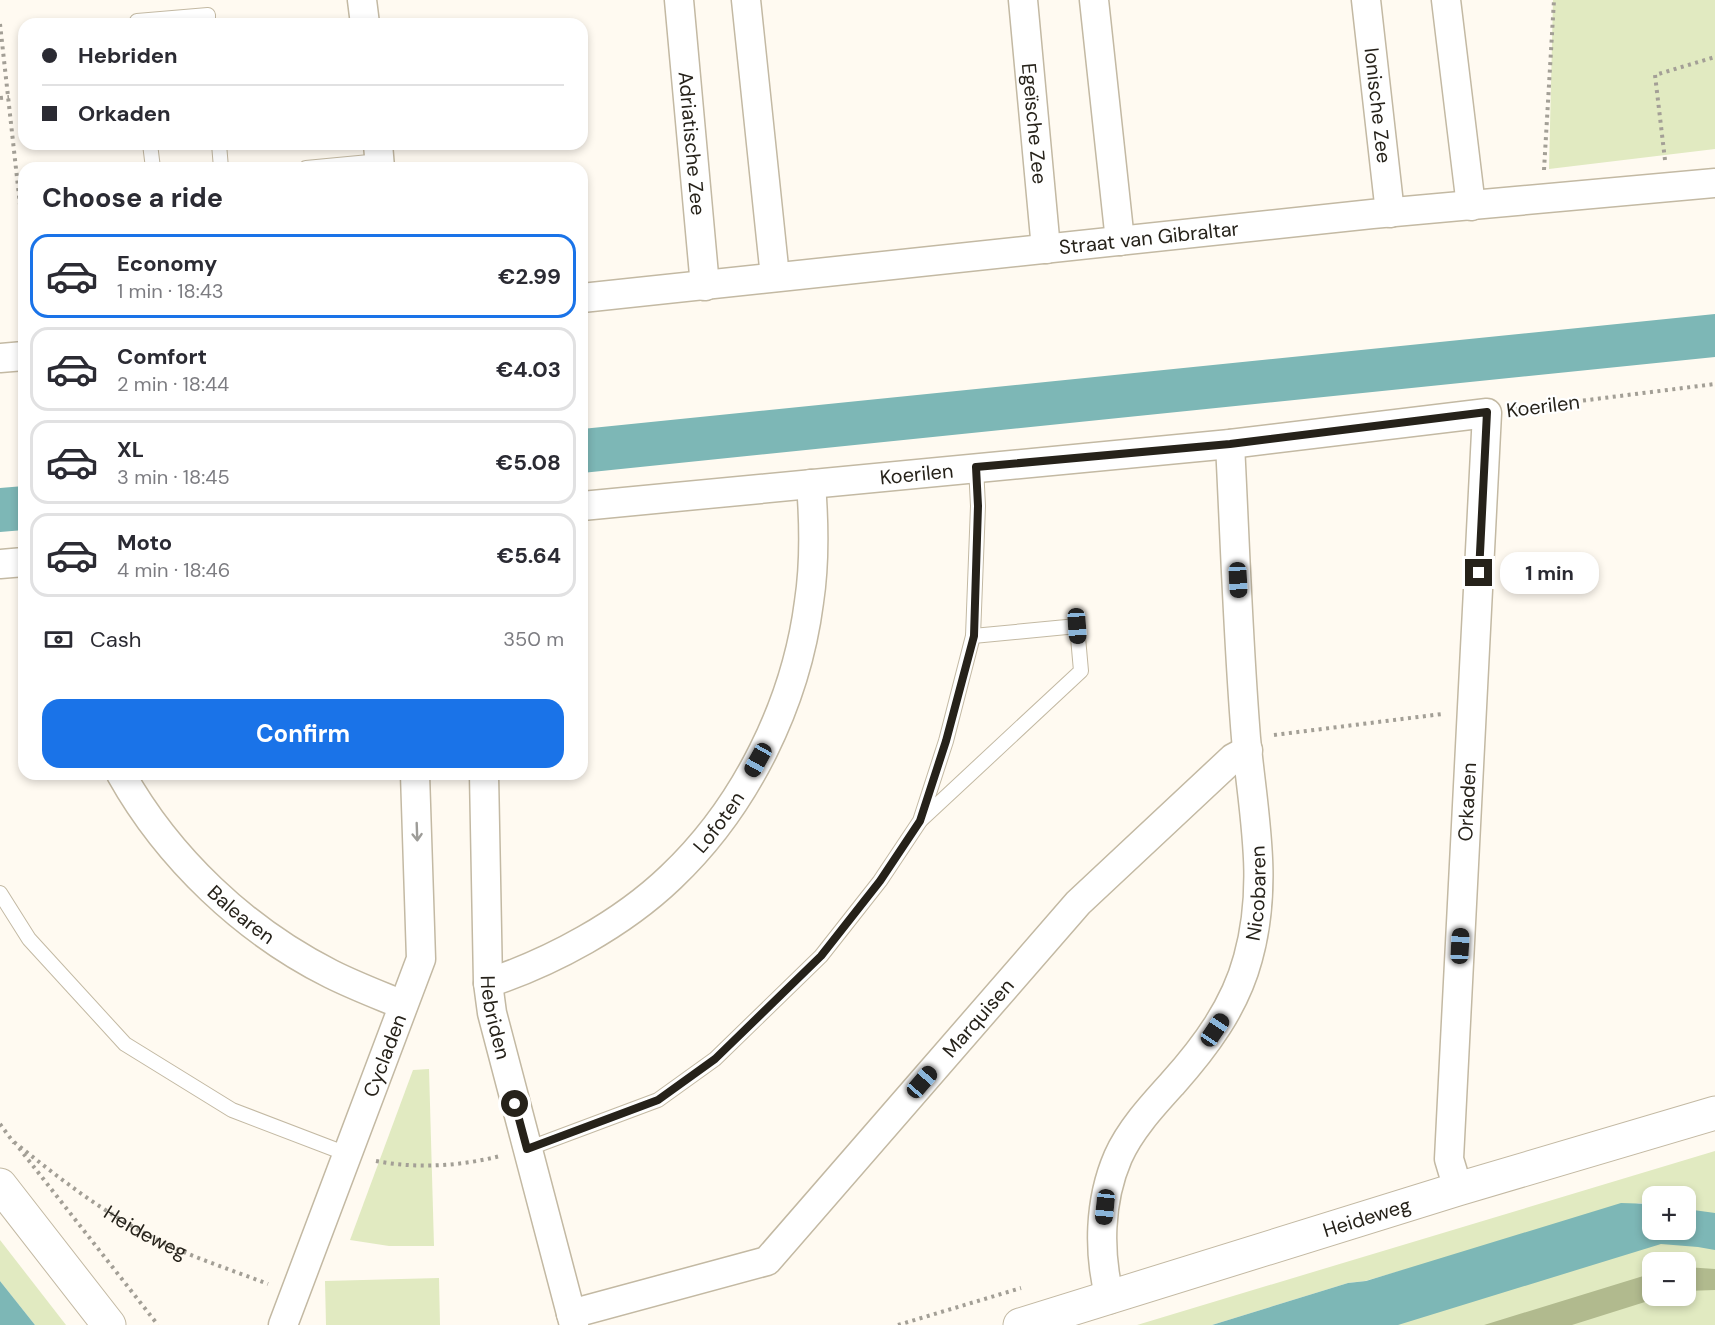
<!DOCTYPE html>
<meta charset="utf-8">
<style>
body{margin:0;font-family:"DM Sans",sans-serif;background:#f2f2f3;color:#2b2b33;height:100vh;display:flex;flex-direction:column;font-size:22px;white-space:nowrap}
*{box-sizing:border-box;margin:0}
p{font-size:20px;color:#7c7c81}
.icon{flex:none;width:33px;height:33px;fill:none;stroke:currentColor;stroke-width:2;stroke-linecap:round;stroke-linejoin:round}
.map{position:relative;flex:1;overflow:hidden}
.panel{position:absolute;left:18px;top:162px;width:570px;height:618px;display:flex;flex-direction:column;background:#fff;border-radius:18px;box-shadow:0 3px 9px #0003}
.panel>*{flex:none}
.guide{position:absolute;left:18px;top:18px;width:570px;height:132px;border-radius:18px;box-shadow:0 3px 9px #0003;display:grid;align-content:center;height:132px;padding:0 24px;background:#fff}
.fabs{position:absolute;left:1642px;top:1186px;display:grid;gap:12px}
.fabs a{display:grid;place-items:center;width:54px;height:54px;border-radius:12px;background:#fff;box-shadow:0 3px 9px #0003;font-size:30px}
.end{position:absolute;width:27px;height:27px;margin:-14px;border:8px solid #26221a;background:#fff;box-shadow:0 0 0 3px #fff}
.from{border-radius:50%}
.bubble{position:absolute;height:42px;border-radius:18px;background:#fff;box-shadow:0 3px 9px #0003;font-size:20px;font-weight:700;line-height:42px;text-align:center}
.car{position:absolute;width:18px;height:36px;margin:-18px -9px;border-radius:8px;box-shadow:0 0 4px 2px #0007;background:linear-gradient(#222 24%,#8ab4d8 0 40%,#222 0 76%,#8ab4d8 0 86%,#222 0)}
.guide b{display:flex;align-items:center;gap:21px;height:57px;font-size:22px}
.guide b+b{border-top:2px solid #e1e1e2}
.guide i{width:15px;height:15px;background:#2b2b33}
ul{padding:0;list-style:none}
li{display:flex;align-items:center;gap:18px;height:84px;margin:0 12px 9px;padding:0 12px;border:3px solid #e1e1e2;border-radius:18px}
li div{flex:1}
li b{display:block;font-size:22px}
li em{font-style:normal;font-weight:700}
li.selected{border-color:#1a73e8}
li>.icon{width:54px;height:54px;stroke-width:1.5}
h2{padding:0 24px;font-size:27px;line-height:72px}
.pay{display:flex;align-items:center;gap:15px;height:66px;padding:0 24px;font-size:22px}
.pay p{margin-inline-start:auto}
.button{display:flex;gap:12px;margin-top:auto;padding:12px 24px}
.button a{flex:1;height:69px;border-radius:18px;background:#1a73e8;color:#fff;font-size:24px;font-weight:700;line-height:69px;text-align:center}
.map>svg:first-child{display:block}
.green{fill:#e1eac1;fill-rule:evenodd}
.forest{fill:#b1ba8e}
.water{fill:#7db7b6}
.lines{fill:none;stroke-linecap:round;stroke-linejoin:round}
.service-casing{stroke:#c3b9a3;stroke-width:16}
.minor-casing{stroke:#c3b9a3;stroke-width:31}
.tertiary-casing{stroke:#c3b9a3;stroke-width:35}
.path{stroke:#a39f96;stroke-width:4;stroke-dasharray:3 4.5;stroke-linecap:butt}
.service{stroke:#fff;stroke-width:14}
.minor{stroke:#fff;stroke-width:28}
.tertiary{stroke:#fff;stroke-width:33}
.oneway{stroke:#9d9c98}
.route{stroke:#26221a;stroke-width:8}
.labels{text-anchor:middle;stroke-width:4.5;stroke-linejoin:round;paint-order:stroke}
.street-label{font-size:20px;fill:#26221a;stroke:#fff}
</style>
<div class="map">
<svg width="1715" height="1325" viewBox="0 0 1715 1325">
<rect width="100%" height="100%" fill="#fffaf1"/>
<g class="green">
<polygon points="1553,0 1715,0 1715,149 1549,169"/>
<polygon points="429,1069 434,1246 389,1246 350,1240 413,1070"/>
<path d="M1715 1151V1325H1296L1653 1230H1686V1197H1653V1204L1639 1203 1365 1281 1348 1283 1212 1325H1137ZM1653 1263H1686V1296H1653Z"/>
<polygon points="0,1240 66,1325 35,1325 0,1281"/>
<polygon points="439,1278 440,1325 326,1325 325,1281"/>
</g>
<g class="forest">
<polygon points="1686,1267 1715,1269 1715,1290 1686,1291"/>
<polygon points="1653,1273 1653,1296 1664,1296 1572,1325 1484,1325"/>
</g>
<g class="water">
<polygon points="1715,314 1715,357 582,473 582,429"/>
<polygon points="24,486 24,530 0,532 0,488"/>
<polygon points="1621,1203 1653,1204 1653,1230 1686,1230 1686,1209 1715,1213 1715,1250 1698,1247 1661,1244 1398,1325 1212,1325 1348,1283 1366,1281"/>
<polygon points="0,1281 35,1325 0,1325"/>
</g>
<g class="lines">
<defs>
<g id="service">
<polyline points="137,24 137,21 208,15 208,24"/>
<polyline points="150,144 153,168"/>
<polyline points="219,144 221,168"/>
<polyline points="306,168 380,161"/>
<polyline points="921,820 1081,671 1077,626 973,636"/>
<polyline points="0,893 29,939 125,1044 232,1110 347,1154"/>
<polyline points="527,1149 658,1100 715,1059 821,956 880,881 920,821 946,741 973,636 978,506 976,467"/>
</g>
<g id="minor">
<polyline points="362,0 365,24"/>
<path id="s2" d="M679 0 705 286"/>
<polyline points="746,0 775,277"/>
<path id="s3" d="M1023 0 1046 249"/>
<polyline points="1094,0 1120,241"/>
<path id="s4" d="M1366 0 1390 213"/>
<polyline points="1446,0 1471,206"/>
<polyline points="378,144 380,168"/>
<path id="s5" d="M582 298 1372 214 1715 183"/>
<polyline points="0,358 24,356"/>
<path id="s6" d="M582 506 1230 444 1487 413 1449 1159 1458 1189"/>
<polyline points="0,564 24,562"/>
<path id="s7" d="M121 774C168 858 245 931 331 974 355 986 379 995 403 1005"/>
<path id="s8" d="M484 774 488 983 492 1013 574 1325"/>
<path id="s9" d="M488 983C552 962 622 924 671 877 746 806 796 703 809 602 815 563 814 522 811 484"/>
<path id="s10" d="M1110 1299C1098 1253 1099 1201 1118 1157 1130 1130 1152 1106 1172 1084 1205 1047 1235 1007 1248 958 1269 882 1253 813 1246 738 1238 640 1235 542 1230 444"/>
<path id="s11" d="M571 1314 767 1261 1078 903 1233 758 1248 750"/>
<path id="s12" d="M283 1325 421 959 415 774"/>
</g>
<g id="tertiary">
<polyline points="0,1185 109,1325"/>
<path id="s13" d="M1020 1325 1458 1189 1715 1113"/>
</g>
</defs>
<use href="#service" class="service-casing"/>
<use href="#minor" class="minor-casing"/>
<use href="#tertiary" class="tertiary-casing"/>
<g class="path">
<polyline points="0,24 24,241"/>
<polyline points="0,98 9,97"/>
<polyline points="1665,160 1655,75 1715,57"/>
<polyline points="1544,170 1554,0"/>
<polyline points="1516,409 1715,384"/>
<polyline points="1274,735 1442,714"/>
<polyline points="0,1124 14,1143"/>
<path id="s1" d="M14 1142C54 1174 92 1204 137 1229 178 1253 224 1267 268 1284"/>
<polyline points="19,1148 158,1325"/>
<path d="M376 1161C416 1169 461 1166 500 1156"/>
<polyline points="898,1325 1021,1288"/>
</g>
<use href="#service" class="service"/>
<use href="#minor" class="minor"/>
<use href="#tertiary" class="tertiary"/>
</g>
<defs><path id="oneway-shaft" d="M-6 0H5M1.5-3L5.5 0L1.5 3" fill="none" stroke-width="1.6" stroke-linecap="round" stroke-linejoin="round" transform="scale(1.5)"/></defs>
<use class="oneway" href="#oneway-shaft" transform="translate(417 832) rotate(88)"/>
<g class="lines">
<polyline class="route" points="515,1104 527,1149 658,1100 715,1059 821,956 880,881 920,821 946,741 974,636 978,506 976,467 1230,444 1487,412 1479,573"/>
</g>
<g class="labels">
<g class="street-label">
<text dy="7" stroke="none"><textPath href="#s4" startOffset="106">Ionische Zee</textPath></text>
<text dy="7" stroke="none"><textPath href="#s3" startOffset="124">Egeïsche Zee</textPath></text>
<text dy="7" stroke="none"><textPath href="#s2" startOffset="144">Adriatische Zee</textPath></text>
<text dy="7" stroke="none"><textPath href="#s5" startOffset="570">Straat van Gibraltar</textPath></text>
<text transform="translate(1543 406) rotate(-7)" y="7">Koerilen</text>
<text dy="7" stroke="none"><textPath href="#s6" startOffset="336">Koerilen</textPath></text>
<text transform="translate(1467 802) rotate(-87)" y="7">Orkaden</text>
<text dy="7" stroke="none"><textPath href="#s9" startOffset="286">Lofoten</textPath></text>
<text dy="7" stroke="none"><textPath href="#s10" startOffset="450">Nicobaren</textPath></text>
<text dy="7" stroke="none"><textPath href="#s7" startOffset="186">Balearen</textPath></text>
<text dy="7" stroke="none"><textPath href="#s8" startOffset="244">Hebriden</textPath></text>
<text dy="7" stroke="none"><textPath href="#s11" startOffset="525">Marquisen</textPath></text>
<text dy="7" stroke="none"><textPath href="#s12" startOffset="288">Cycladen</textPath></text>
<text dy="7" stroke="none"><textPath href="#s13" startOffset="363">Heideweg</textPath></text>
<text dy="7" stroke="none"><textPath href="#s1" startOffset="160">Heideweg</textPath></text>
</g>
</g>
</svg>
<div class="fabs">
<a>+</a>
<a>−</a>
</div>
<i class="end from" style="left:515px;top:1104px"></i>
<i class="end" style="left:1479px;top:573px"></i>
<div class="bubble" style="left:1500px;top:552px;width:99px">1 min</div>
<i class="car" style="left:1238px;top:580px;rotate:177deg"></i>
<i class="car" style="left:1077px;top:626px;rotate:176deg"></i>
<i class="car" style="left:758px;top:760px;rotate:209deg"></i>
<i class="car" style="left:1460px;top:946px;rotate:3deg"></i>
<i class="car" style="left:1215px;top:1030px;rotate:34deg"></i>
<i class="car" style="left:922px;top:1082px;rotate:41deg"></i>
<i class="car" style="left:1105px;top:1207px;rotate:186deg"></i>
<div class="guide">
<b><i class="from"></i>Hebriden</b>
<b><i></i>Orkaden</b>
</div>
<section class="panel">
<h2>Choose a ride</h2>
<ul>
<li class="selected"><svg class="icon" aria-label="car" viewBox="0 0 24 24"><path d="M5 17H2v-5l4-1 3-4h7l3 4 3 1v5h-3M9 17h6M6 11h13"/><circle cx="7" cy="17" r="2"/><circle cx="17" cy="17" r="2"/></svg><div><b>Economy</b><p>1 min · 18:43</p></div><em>€2.99</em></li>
<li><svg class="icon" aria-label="car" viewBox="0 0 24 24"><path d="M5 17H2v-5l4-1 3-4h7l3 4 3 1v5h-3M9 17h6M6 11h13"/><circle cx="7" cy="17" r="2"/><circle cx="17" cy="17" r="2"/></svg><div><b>Comfort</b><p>2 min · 18:44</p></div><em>€4.03</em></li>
<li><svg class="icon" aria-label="car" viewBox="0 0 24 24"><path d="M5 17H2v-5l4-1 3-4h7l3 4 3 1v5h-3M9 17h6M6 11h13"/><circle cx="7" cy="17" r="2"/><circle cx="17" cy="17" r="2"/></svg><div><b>XL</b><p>3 min · 18:45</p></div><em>€5.08</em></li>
<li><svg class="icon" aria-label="car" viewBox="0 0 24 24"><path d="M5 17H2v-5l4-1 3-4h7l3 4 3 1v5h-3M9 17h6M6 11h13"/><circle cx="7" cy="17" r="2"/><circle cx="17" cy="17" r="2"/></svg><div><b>Moto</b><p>4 min · 18:46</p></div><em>€5.64</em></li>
</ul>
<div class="pay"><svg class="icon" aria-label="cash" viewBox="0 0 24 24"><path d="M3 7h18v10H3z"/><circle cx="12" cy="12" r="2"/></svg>Cash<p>350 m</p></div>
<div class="button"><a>Confirm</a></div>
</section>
</div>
